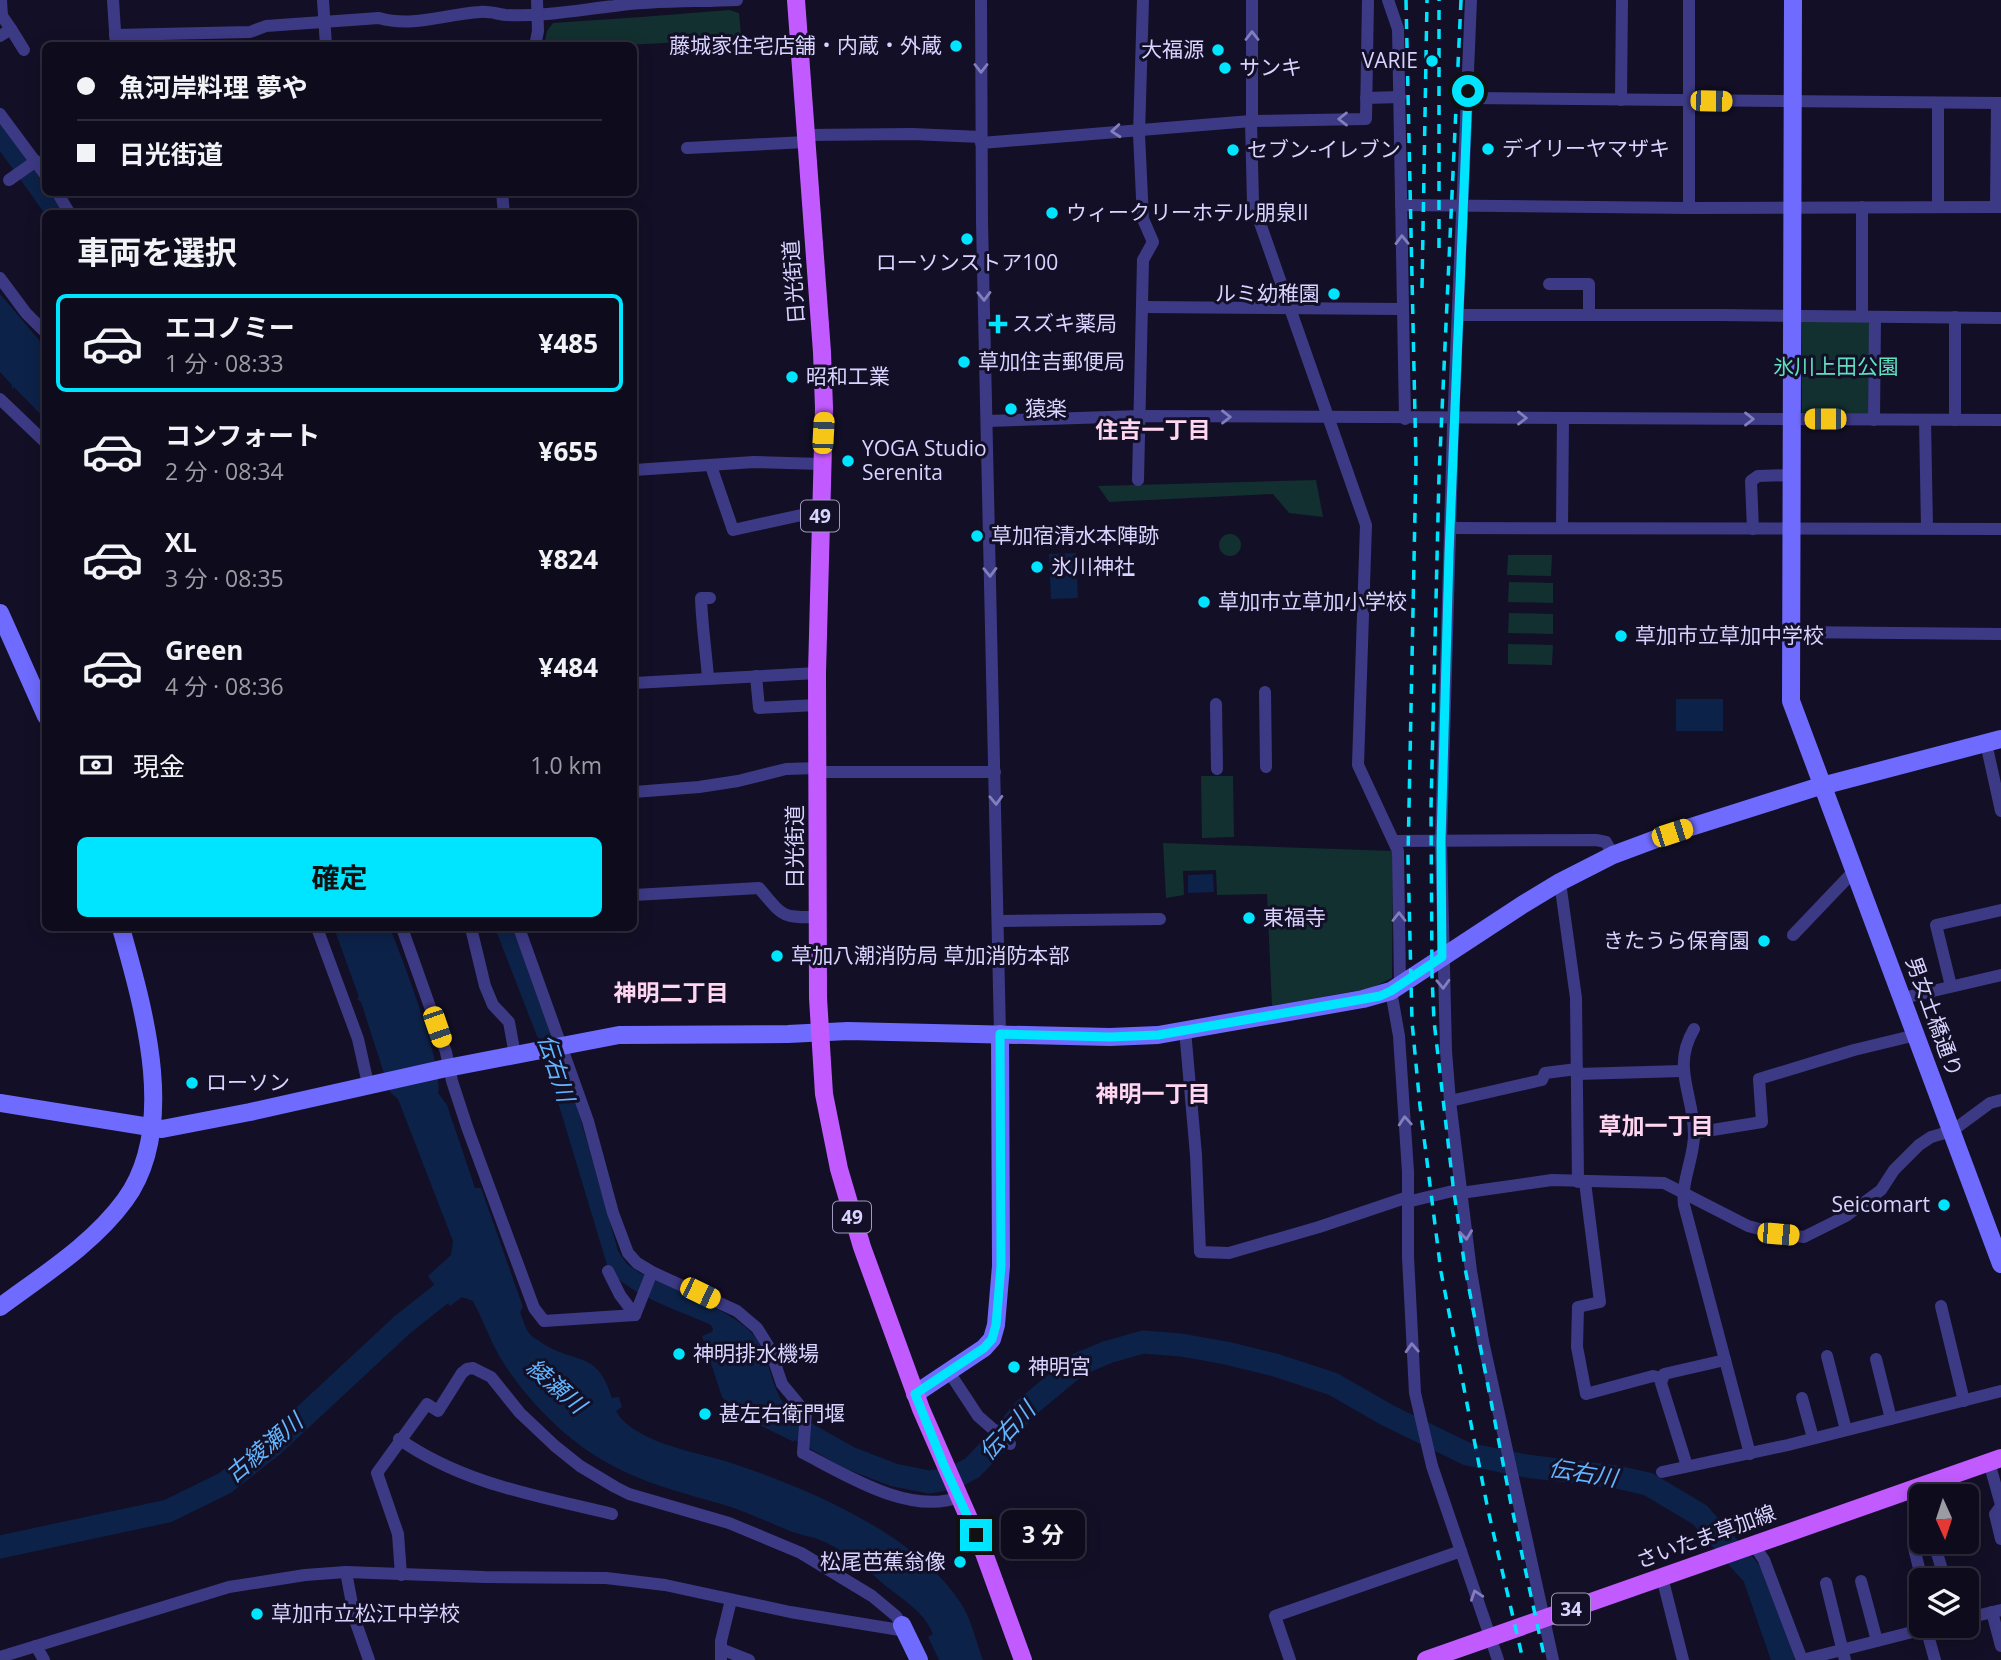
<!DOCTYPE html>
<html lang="ja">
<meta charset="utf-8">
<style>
body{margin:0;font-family:"Open Sans","Noto Sans JP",sans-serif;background:#171425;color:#f1f3f6;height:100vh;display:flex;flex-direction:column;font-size:26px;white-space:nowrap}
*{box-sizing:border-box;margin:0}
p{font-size:23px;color:#9b9ba3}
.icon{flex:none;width:38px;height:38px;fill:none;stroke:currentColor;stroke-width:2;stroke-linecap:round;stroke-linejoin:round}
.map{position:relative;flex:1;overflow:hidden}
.sheet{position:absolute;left:42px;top:210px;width:595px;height:721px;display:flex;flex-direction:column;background:#0e0b1c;border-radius:10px;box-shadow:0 4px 18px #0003,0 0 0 2px #2e2b3b}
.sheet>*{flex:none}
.banner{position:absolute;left:42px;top:42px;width:595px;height:154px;border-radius:10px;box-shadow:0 4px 18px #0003,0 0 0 2px #2e2b3b;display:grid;align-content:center;height:154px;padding:0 35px;background:#0e0b1c}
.needle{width:46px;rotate:177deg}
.controls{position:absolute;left:1909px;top:1484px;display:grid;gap:14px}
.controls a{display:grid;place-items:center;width:70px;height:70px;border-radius:10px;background:#0e0b1c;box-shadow:0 4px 18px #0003,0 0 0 2px #2e2b3b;font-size:35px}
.end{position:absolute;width:32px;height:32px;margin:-16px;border:9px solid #00e5ff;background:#111;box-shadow:0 0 0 4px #111}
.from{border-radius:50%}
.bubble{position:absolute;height:49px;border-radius:10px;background:#0e0b1c;box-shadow:0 4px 18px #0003,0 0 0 2px #2e2b3b;font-size:23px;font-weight:700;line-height:49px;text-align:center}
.car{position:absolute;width:21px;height:42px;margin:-21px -10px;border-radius:9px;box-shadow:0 0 5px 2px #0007;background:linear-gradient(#f5c518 24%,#345 0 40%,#f5c518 0 76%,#345 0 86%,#f5c518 0)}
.banner b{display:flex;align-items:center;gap:24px;height:66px;font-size:26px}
.banner b+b{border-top:2px solid #2e2b3b}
.banner i{width:18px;height:18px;background:#f1f3f6}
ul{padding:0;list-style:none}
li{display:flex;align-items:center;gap:21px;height:98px;margin:0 14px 10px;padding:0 21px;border:4px solid transparent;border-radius:10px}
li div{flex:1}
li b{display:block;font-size:26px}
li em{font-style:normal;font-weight:700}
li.on{border-color:#00e5ff}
li>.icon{width:63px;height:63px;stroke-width:1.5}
h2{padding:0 35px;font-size:32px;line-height:84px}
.pay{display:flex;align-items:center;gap:18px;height:77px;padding:0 35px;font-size:26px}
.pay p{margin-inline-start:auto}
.cta{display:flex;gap:14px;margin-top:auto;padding:14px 35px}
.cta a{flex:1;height:80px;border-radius:10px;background:#00e5ff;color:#111;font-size:28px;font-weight:700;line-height:80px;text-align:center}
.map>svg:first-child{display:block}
.green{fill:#12302f}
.water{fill:#0c2248}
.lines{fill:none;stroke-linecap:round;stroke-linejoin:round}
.river{stroke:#0c2248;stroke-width:23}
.street{stroke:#3d3a85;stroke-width:12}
.secondary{stroke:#6f6bff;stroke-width:18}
.primary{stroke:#c25bff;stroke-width:18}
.rail{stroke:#00e5ff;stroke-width:3.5;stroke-dasharray:10 9;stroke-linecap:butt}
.oneway{stroke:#837fbc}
.route{stroke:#00e5ff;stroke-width:9}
.poi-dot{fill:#00e5ff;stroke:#130f26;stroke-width:2.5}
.labels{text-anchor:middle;stroke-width:6;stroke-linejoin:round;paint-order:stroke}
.shield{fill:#130f26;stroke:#9e99be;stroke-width:2}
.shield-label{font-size:19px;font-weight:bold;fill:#d9d4ff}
.poi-label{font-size:21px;fill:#d9d4ff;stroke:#130f26;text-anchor:start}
.street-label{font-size:21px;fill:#d9d4ff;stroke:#130f26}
.park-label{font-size:21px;fill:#5fe0c0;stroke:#130f26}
.neighbourhood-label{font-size:23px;font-weight:bold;fill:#ffd6f0;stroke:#130f26}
.water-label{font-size:23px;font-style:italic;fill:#62b6ff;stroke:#130f26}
</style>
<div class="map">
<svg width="2001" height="1660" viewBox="0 0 2001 1660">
<rect width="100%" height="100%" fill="#130f26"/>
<g class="green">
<path d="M729 10 739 13 741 35 738 39 627 45H544L547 31 553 23C612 19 671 15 729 10Z"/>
<polygon points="1801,322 1867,322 1870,324 1868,414 1802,414"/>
<polygon points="1316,480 1323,517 1289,513 1273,494 1109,502 1098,486"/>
<circle cx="1230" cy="545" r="11"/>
<polygon points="1508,555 1552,555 1551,576 1507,575"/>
<polygon points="1509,582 1553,583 1553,603 1508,602"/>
<polygon points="1509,613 1553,614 1553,634 1508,633"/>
<polygon points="1508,644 1553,645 1552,665 1508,664"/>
<polygon points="1201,776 1233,776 1234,837 1202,838"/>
<polygon points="1163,843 1393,851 1392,978 1372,988 1272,1006 1267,894 1217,895 1216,870 1183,871 1184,895 1166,898"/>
</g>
<g class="water">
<polygon points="0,122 44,184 46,192 50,193 63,213 45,214 0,151"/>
<polygon points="0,294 45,347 45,419 14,387 12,389 12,385 0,372"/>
<polygon points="1076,553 1078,598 1051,599 1049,554"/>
<rect x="1676" y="699" width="47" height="32"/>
<polygon points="1213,874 1214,892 1188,893 1188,875"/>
<path d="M334 928H390C402 958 444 1066 438 1093L447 1105 475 1188H481L523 1307 520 1312C523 1319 525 1328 529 1333 532 1337 538 1340 542 1343 576 1365 597 1349 612 1398L619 1397 622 1407 616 1411C632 1441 694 1452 725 1461 803 1486 917 1533 962 1605 972 1621 976 1642 983 1660H939L928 1637 933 1634C923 1609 899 1598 881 1582 862 1564 840 1547 815 1538 807 1536 798 1534 790 1531 770 1523 751 1514 731 1507 678 1491 636 1483 588 1451 553 1427 519 1390 498 1354 489 1337 482 1318 473 1301L462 1297 450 1306 428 1276 451 1255 453 1241 398 1099 390 1092 361 1002 357 999 359 997Z"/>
<path d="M495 928H512L530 972 576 1103 618 1251 627 1264 640 1273C669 1287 729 1310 750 1331 775 1357 767 1399 799 1418L794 1442 741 1416 722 1397 702 1336 712 1332 713 1329 711 1325C679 1310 629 1296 608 1268L545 1059 542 1042 537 1036Z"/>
</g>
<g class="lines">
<g class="river">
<polyline points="784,1421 850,1458 894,1475 929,1482 953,1478 972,1468 997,1442 1027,1407 1079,1364 1108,1352 1143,1342 1181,1345 1226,1353 1275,1365 1333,1384 1387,1415 1467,1454 1526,1466 1617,1477 1648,1484 1700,1515 1754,1576 1783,1660"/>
<polyline points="0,1547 168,1511 225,1483 272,1446 402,1325 465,1275"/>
</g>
<g class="street">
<polyline points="113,0 116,46"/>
<polyline points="323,0 326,46"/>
<polyline points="981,0 982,222 1000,1034"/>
<polyline points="1252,0 1252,121"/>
<polyline points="1388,0 1398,29 1405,419"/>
<polyline points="1471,0 1453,427 1441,842 1446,1051 1450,1101 1471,1271 1483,1341 1553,1660"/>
<polyline points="11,29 24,50"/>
<path d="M115 35 250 32 266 26 379 18C413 28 446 14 480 12 489 11 497 14 506 15 541 17 579 10 614 6 654 0 696 2 737 0"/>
<polyline points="0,36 11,29 2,16 1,0"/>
<polyline points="535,46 538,31 537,0"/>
<polyline points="1366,98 1400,97"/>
<polyline points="1467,98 2001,103"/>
<polyline points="1621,100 1622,0"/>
<polyline points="1938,103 1938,207"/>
<polyline points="0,114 46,176"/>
<polyline points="1251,121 1253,203 1366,525 1358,765 1398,851 1400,985"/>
<polyline points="806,135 912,134 981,137"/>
<polyline points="981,143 1251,121 1366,119 1368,0"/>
<polyline points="687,148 806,142"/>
<polyline points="9,180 36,161"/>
<polyline points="57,192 70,214"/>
<polyline points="502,192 504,214"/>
<polyline points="1401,205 1689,208 2001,207"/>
<polyline points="1862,207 1862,316"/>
<polyline points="1996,207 1997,103"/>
<polyline points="1689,208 1689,0"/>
<polyline points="0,278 26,313 46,333"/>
<polyline points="1549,284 1589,284 1589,315"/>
<polyline points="1144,307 1403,309"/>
<polyline points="1459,315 1719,315 2001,318"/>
<polyline points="1955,317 1955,420"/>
<polyline points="0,399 46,443"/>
<polyline points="1874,420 1875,317"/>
<polyline points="1925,420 1927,528"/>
<polyline points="987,421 1140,416 2001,420"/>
<polyline points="711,466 733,530 820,511"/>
<polyline points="634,470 754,462 821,464"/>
<polyline points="1138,480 1143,260 1153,242 1143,219 1139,134 1143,0"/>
<polyline points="1450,528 2001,529"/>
<polyline points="1562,528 1563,418"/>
<polyline points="1753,529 1751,481 1758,476 1791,475"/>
<polyline points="1791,632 2001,634"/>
<polyline points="756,676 759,708 817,705"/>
<path d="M708 678C706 651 702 626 701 598H710"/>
<polyline points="634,683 817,673"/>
<polyline points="1265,692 1266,767"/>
<polyline points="1216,704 1217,769"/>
<polyline points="1986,743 2001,811"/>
<polyline points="818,772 995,772"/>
<polyline points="634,792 699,787 738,781 786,769 818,768"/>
<polyline points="1394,841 1596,840 1606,842 1613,855"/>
<polyline points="1560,882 1576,998 1578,1182"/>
<path d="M634 895 759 888C783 916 780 918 818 917"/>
<polyline points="999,921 1160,919"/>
<polyline points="317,928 358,1039 368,1084"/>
<polyline points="402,928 446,1052 452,1081 467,1127 534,1308 544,1321 635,1315 652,1272"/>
<polyline points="471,928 485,986 493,1005 509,1022 515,1055"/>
<path d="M519 928 588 1121 613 1213 628 1253 637 1263 652 1272 737 1311 757 1328 770 1349 782 1384 806 1413 803 1453C846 1475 910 1516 959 1497"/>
<polyline points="1793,935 1855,870"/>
<polyline points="1951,986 1936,925 2001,910"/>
<polyline points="1391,991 1399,1036 1408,1172 1408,1257 1415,1393 1432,1466 1498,1660"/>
<polyline points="1903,998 2001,975"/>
<path d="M1694 1029C1671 1068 1694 1094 1694 1135 1694 1158 1681 1181 1684 1205L1750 1454"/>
<polyline points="1185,1030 1196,1155 1200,1252 1229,1253 1319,1227 1408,1197"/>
<polyline points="1577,1074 1682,1071"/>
<polyline points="1450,1101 1542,1080 1545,1073 1577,1069"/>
<polyline points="1694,1133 1762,1122 1759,1079 1854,1050 1916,1035"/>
<polyline points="1585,1182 1600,1302 1578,1307 1577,1347 1586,1394 1653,1376 1662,1378"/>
<polyline points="1461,1193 1552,1180 1664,1183 1748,1226 1778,1234 1804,1237 1846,1216 1881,1190 1894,1170 1919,1145 1931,1137 1952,1131 1990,1103 2001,1100"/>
<polyline points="1407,1202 1461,1189"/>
<polyline points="608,1271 620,1295 635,1315"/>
<polyline points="1941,1306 1964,1401"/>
<polyline points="1827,1356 1846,1430"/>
<polyline points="1876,1359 1891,1419"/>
<polyline points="949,1372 978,1416 1010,1444"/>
<polyline points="1802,1398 1813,1438"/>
<path d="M399 1439C463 1484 538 1496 612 1514"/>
<polyline points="1989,1462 2001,1505"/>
<polyline points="1687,1466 1661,1383 1664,1374 1725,1360"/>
<polyline points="1662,1472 1788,1445 2001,1391"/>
<polyline points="2001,1506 1995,1514 2001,1539"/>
<polyline points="1754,1545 1764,1560 1802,1660"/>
<polyline points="346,1572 355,1620 369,1660"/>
<polyline points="401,1575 398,1534 377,1473 427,1404 438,1411 462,1373 467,1369 473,1368 491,1377 520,1413 555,1446 580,1466 615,1487 629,1494 729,1523 801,1553 872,1596 896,1616 902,1625"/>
<polyline points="1662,1577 1683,1660"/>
<polyline points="1922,1580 1914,1548 1934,1543 1945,1580"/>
<polyline points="1861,1581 1877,1641"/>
<polyline points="1826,1583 1845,1660"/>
<polyline points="1992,1612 2001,1646"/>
<polyline points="1967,1618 2001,1610"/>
<polyline points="1926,1628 1935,1660"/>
<polyline points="36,1646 44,1660"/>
<polyline points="721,1649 749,1660"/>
<polyline points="0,1657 229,1587 305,1575 346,1572 484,1577 606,1578 665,1585 790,1612 906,1631"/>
<polyline points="721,1660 721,1641 731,1600"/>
<polyline points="1290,1660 1275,1616 1461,1551"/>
<polyline points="1802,1660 1936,1626"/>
</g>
<g class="secondary">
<polyline points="1793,0 1791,701 2001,1264"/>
<polyline points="0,613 46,716"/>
<polyline points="0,1103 162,1129 250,1112 442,1069 619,1035 788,1034 848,1031 1110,1037 1158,1035 1363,999 1391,991 1522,905 1560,882 1613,855 1672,833 1814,788 2001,739"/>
<path d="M0 1307C43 1275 93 1244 125 1200 179 1126 143 1007 121 928"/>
<polyline points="915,1394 984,1348 992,1339 996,1325 1001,1266 1000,1034"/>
<polyline points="902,1625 919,1660"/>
</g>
<g class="primary">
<polyline points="796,0 822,352 824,408 817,673 818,998 824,1094 839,1169 862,1247 921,1409 984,1553 1023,1660"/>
<polyline points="1426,1660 2001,1458"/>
</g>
<g class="rail">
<polyline points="1406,0 1416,462 1408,857 1412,1022 1420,1106 1441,1272 1488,1510 1523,1660"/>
<polyline points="1461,0 1439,476 1431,807 1432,976 1434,1021 1453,1185 1465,1268 1511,1504 1545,1660"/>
<polyline points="1439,248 1439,0"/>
<polyline points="1422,288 1427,0"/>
</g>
</g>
<defs><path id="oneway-chevron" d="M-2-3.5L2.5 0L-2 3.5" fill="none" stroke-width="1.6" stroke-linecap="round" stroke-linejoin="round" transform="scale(1.75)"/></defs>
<g class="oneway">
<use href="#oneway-chevron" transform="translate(1252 36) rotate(-90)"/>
<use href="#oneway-chevron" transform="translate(981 68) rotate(90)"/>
<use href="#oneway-chevron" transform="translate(1343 119) rotate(-180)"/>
<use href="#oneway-chevron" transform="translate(1116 131) rotate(175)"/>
<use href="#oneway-chevron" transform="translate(1402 240) rotate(-91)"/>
<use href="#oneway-chevron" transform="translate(984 296) rotate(89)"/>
<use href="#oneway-chevron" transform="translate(1226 417)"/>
<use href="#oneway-chevron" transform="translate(1522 418)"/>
<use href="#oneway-chevron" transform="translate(1749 419)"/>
<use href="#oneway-chevron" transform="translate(990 572) rotate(89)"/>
<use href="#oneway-chevron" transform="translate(996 800) rotate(88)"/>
<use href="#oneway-chevron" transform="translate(1399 917) rotate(-90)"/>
<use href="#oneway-chevron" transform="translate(1443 984) rotate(88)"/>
<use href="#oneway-chevron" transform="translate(1405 1121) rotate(-94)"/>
<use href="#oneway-chevron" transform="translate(1466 1235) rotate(83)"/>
<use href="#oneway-chevron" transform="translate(1412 1348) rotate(-93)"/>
<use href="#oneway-chevron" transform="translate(1476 1595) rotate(-109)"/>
</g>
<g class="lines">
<polyline class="route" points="976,1535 943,1463 915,1394 984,1348 992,1339 996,1325 1001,1266 1000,1034 1110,1037 1158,1035 1347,1002 1380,996 1391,991 1442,957 1441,842 1449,554 1468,91"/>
</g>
<g class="poi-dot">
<circle cx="956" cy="46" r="7"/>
<circle cx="1218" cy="50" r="7"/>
<circle cx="1432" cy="61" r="7"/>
<circle cx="1225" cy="68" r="7"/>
<circle cx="1488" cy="149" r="7"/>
<circle cx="1233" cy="150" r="7"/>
<circle cx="1052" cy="213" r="7"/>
<circle cx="967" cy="239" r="7"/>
<circle cx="1334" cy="294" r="7"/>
<path d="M994.5 313.5h7v7h7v7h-7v7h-7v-7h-7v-7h7z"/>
<circle cx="964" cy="362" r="7"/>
<circle cx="792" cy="377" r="7"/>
<circle cx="1011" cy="409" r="7"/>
<circle cx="848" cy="461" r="7"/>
<circle cx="977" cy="536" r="7"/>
<circle cx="1037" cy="567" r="7"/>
<circle cx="1204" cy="602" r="7"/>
<circle cx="1621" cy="636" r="7"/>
<circle cx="1249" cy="918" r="7"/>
<circle cx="1764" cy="941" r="7"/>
<circle cx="777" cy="956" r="7"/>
<circle cx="192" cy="1083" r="7"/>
<circle cx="1944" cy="1205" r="7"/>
<circle cx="679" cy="1354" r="7"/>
<circle cx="1014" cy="1367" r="7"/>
<circle cx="705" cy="1414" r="7"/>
<circle cx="960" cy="1562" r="7"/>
<circle cx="257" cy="1614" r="7"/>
</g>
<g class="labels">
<g class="shield">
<rect x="801" y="500.5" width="38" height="31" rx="5"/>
<rect x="833" y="1201.5" width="38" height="31" rx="5"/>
<rect x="1552" y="1593.5" width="38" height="31" rx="5"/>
</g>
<g class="shield-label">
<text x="820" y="523">49</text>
<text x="852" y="1224">49</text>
<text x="1571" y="1616">34</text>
</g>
<g class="poi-label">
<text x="942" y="53" text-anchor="end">藤城家住宅店舗・内蔵・外蔵</text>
<text x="1204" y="57" text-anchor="end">大福源</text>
<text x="1418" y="68" text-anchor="end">VARIE</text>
<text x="1239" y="75">サンキ</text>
<text x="1502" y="156">デイリーヤマザキ</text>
<text x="1247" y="157">セブン-イレブン</text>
<text x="1066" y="220">ウィークリーホテル朋泉II</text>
<text x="967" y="270" text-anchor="middle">ローソンストア100</text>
<text x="1320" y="301" text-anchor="end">ルミ幼稚園</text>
<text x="1012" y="331">スズキ薬局</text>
<text x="978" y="369">草加住吉郵便局</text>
<text x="806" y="384">昭和工業</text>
<text x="1025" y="416">猿楽</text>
<text x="862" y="456">YOGA Studio<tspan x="862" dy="24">Serenita</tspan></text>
<text x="991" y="543">草加宿清水本陣跡</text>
<text x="1051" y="574">氷川神社</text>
<text x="1218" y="609">草加市立草加小学校</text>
<text x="1635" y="643">草加市立草加中学校</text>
<text x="1263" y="925">東福寺</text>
<text x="1750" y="948" text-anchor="end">きたうら保育園</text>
<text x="791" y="963">草加八潮消防局 草加消防本部</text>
<text x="206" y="1090">ローソン</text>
<text x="1930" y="1212" text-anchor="end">Seicomart</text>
<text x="693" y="1361">神明排水機場</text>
<text x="1028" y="1374">神明宮</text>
<text x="719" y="1421">甚左右衛門堰</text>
<text x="946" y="1569" text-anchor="end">松尾芭蕉翁像</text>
<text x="271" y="1621">草加市立松江中学校</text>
</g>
<g class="street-label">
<text transform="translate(794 282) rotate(-94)" y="7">日光街道</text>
<text transform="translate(795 847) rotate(-90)" y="7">日光街道</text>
<text transform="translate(1934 1017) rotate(70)" y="7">男女土橋通り</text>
<text transform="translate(1706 1537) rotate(-20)" y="7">さいたま草加線</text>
</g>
<g class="park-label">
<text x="1836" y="374">氷川上田公園</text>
</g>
<g class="neighbourhood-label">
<text x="1153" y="438">住吉一丁目</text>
<text x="671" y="1001">神明二丁目</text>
<text x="1153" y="1102">神明一丁目</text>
<text x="1656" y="1134">草加一丁目</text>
</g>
<g class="water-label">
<text transform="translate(556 1068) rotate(72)" y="8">伝右川</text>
<text transform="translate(556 1386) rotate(41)" y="8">綾瀬川</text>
<text transform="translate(1007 1431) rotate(-47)" y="8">伝右川</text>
<text transform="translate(264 1448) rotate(-40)" y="8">古綾瀬川</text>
<text transform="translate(1583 1473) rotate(9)" y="8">伝右川</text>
</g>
</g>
</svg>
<div class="controls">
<a><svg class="needle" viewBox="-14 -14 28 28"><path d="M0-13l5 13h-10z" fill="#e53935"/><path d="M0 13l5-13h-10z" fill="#9b9ba3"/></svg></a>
<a><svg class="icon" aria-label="layers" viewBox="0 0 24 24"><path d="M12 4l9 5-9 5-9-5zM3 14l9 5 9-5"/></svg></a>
</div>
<i class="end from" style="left:1468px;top:91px"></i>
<i class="end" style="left:976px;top:1535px"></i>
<div class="bubble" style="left:1001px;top:1510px;width:84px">3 分</div>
<i class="car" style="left:1711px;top:101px;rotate:91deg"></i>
<i class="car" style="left:1825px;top:419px;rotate:270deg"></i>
<i class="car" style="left:823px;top:433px;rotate:3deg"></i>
<i class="car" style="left:1672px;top:833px;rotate:72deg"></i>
<i class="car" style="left:437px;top:1027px;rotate:161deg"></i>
<i class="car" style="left:1778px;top:1234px;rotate:95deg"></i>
<i class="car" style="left:700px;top:1293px;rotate:116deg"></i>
<div class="banner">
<b><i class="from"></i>魚河岸料理 夢や</b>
<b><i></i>日光街道</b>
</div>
<section class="sheet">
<h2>車両を選択</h2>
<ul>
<li class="on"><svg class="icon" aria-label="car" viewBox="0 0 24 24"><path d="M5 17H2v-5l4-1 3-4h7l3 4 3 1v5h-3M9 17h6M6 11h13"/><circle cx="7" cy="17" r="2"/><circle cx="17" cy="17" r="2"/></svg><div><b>エコノミー</b><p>1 分 · 08:33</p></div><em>¥485</em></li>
<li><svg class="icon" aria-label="car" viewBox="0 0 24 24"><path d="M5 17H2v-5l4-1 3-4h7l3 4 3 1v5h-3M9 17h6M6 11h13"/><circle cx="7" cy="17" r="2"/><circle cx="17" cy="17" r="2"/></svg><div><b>コンフォート</b><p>2 分 · 08:34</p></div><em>¥655</em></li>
<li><svg class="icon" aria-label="car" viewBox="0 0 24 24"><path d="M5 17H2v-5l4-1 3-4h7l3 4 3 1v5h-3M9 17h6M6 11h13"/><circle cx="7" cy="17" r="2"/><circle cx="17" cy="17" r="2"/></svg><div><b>XL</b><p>3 分 · 08:35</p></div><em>¥824</em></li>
<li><svg class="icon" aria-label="car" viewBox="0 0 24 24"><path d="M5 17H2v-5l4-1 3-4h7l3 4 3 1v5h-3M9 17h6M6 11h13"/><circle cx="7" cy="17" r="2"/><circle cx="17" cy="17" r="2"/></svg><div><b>Green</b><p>4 分 · 08:36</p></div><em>¥484</em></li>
</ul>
<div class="pay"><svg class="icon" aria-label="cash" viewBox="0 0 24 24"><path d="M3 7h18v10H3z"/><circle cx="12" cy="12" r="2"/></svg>現金<p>1.0 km</p></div>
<div class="cta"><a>確定</a></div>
</section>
</div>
